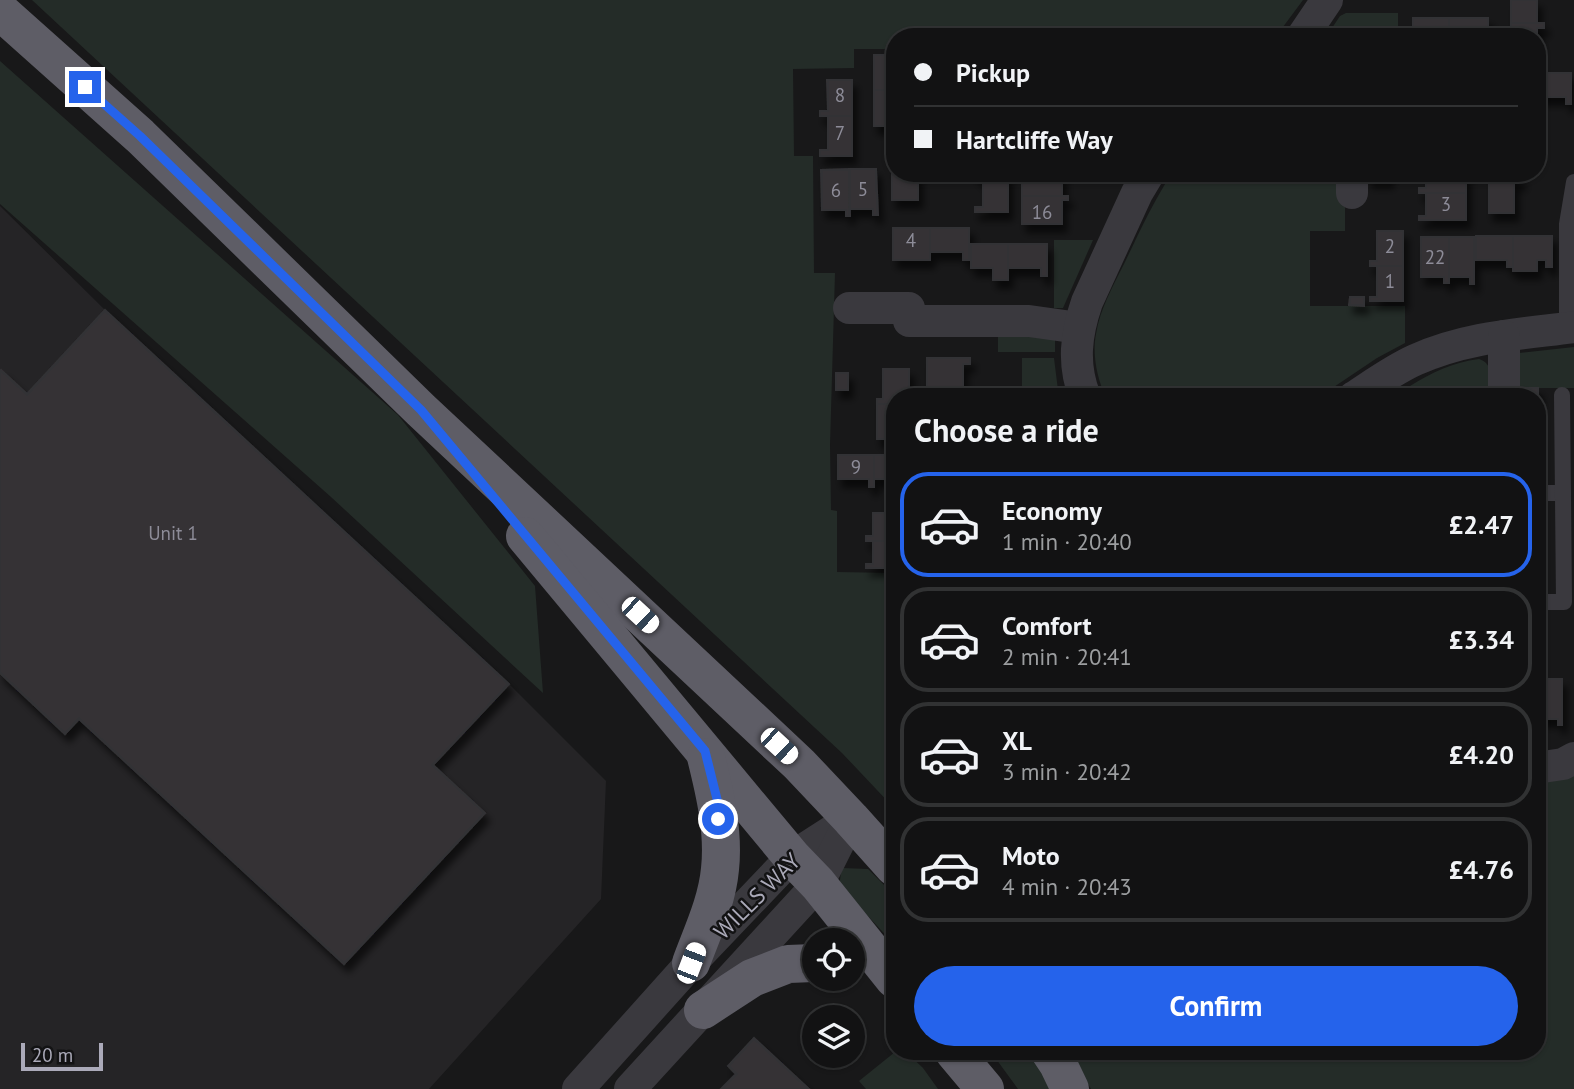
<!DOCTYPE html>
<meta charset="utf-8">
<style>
body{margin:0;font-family:"PT Sans",sans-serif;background:#1b1b1c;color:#f1f3f6;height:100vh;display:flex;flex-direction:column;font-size:26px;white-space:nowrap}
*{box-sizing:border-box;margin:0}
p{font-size:23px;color:#9c9ea0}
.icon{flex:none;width:38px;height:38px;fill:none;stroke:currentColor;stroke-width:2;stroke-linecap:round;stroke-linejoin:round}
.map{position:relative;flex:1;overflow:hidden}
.drawer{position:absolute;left:886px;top:388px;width:660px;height:672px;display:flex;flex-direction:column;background:#121213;border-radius:28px;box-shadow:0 2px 5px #0004,0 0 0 2px #313233}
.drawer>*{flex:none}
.guide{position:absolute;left:886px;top:28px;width:660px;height:154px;border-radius:28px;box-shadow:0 2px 5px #0004,0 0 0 2px #313233;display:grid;align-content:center;height:154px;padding:0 28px;background:#121213}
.controls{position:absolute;left:802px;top:928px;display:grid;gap:14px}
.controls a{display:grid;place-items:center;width:63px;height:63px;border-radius:50%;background:#121213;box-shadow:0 2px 5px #0004,0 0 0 2px #313233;font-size:35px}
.scale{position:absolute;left:21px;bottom:18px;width:82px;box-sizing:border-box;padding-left:7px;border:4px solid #abaab9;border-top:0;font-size:19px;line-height:24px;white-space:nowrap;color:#abaab9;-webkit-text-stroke:5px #131314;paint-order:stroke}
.end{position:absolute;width:32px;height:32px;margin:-16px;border:9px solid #2563eb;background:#fff;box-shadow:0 0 0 4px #fff}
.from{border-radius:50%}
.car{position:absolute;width:21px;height:42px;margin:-21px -10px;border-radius:9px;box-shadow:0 0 5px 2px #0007;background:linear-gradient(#fff 24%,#345 0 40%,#fff 0 76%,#345 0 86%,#fff 0)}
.guide b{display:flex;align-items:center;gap:24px;height:66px;font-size:26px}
.guide b+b{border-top:2px solid #313233}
.guide i{width:18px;height:18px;background:#f1f3f6}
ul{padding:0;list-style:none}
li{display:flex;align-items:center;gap:21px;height:105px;margin:0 14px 10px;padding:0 14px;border:4px solid #313233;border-radius:28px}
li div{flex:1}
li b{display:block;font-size:26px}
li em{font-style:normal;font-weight:600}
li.current{border-color:#2563eb}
li>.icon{width:63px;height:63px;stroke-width:1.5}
h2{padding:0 28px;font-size:32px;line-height:84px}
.action{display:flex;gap:14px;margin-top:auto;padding:14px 28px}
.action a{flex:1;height:80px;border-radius:42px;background:#2563eb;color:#fff;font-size:28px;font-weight:600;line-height:80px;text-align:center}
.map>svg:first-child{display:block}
.built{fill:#252426}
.green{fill:#242c28}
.building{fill:#343335;stroke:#333235;stroke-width:2;filter:url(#shadow)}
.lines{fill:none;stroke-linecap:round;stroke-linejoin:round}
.service{stroke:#3a393e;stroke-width:16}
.minor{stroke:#3a393e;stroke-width:32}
.trunk{stroke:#5e5d66;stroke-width:38}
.route{stroke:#2563eb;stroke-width:9}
.labels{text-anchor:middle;stroke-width:5;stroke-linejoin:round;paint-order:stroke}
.number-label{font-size:19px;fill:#8d8c98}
.street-label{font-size:23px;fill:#abaab9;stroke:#131314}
</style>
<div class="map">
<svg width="1574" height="1089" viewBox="0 0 1574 1089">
<defs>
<filter id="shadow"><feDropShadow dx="4.5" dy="8" stdDeviation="3.5" flood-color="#0009"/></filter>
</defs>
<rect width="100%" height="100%" fill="#181819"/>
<polygon class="built" points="0,206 105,310 509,684 606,781 601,899 429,1089 0,1089"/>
<g class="green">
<polygon points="32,0 1303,0 1280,31 1274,37 894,37 894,49 854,49 854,68 793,69 794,156 813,156 814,273 835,273 830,445 831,510 837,511 837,572 894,573 894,808 842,753"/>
<polygon points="1346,13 1398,13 1398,37 1390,37 1389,30 1346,30 1346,37 1326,37 1340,16"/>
<polygon points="0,61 398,415 535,586 543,693 331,497 0,204"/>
<path d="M1172 173H1318L1319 181H1345V231H1310V306H1405V343L1377 358 1319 397H1106C1097 379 1092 354 1096 334 1100 309 1113 286 1124 264 1139 233 1153 202 1172 173Z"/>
<polygon points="1054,240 1093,240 1063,308 1054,308"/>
<polygon points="998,331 1055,337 1055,352 998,352"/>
<polygon points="1574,347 1574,388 1513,388 1519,353"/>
<polygon points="1022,358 1054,358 1058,390 1060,397 1022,397"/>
<path d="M1479 359C1494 363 1492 383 1494 397H1410V386C1431 373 1453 362 1479 359Z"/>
<polygon points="1574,770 1574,1089 1091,1089 1069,1052 1536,1052 1537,777"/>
<polygon points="842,868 868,869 894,895 894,944 839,885"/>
<polygon points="895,1052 906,1052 923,1068 938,1089 866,1089 859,1081"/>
<polygon points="991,1052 1031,1052 1049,1078 1049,1089 1018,1089"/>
</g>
<g class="building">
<rect x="1511" y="0" width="26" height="23"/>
<rect x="1413" y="18" width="36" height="19"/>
<rect x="1449" y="18" width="39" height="19"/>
<polygon points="1511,23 1544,23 1544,28 1537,28 1537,58 1536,37 1511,37"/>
<rect x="874" y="55" width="20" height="35"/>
<polygon points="1536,73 1571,73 1571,104 1566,104 1566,97 1536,97"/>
<polygon points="827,80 852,80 852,116 820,116 820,111 828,111"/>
<rect x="874" y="90" width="20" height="36"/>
<polygon points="828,116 852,116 852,156 820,156 820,150 828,150"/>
<polygon points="892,165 894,165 894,173 918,173 918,200 892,200"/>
<polygon points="849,169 850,216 846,216 846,210 822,210 821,170"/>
<polygon points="849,169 876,169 878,215 873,215 873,209 850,209"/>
<rect x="975" y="173" width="33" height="4"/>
<rect x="1022" y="173" width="40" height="23"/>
<rect x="1368" y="173" width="21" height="7"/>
<polygon points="1426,173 1466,173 1466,193 1419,193 1419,188 1426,188"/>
<rect x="1489" y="173" width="25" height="4"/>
<polygon points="983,177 1008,177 1008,212 975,212 975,207 983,207"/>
<polygon points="1489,177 1521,177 1521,182 1514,182 1514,213 1489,213"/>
<polygon points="1426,193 1466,193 1466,220 1419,220 1419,216 1426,216"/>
<polygon points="1022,196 1068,196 1068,200 1062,200 1062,224 1022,224"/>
<rect x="893" y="228" width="37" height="32"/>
<polygon points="930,228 969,228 969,260 963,260 963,252 930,252"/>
<polygon points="1377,231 1403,231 1403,266 1370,266 1370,261 1377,261"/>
<polygon points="1476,236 1513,236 1513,267 1507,267 1507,260 1476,260"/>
<polygon points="1513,236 1552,236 1552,267 1546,267 1546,260 1537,260 1537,271 1513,271"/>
<polygon points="1421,237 1449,237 1449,283 1444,283 1444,277 1421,277"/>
<polygon points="1449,237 1474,237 1474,284 1470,284 1470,277 1449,277"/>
<polygon points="971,244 1008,244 1008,280 993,280 993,268 971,268"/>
<polygon points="1008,244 1047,244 1047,276 1041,276 1041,268 1008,268"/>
<polygon points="1377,266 1403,266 1403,301 1370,301 1370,297 1377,297"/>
<polygon points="1350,297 1364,297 1364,306 1349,305"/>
<polygon points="105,310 509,684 433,765 485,813 344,964 79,719 65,734 0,673 0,371 1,370 27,394"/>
<polygon points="927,358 970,358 970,364 963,364 963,397 927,397"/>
<polygon points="883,369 909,369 909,397 894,397 894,404 877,404 877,399 883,399"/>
<rect x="836" y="373" width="12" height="17"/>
<polygon points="1517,388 1538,388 1538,398 1517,397"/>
<rect x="877" y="404" width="17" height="35"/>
<polygon points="838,455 874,455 874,487 869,487 869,479 838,479"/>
<rect x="874" y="455" width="20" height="24"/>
<polygon points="873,513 894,513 894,541 866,541 866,536 873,536"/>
<polygon points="873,541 894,541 894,568 866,568 866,564 873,564"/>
<polygon points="1536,679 1562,679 1562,725 1558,725 1558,719 1536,719"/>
<polygon points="754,1038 809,1089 721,1089 736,1074 728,1066"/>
</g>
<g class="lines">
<g class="service">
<polyline points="1567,328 1567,224 1574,182"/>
<polyline points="1536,493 1563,493"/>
<polyline points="1546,602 1564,602 1562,395"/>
</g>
<g class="minor">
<polyline points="1302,37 1327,0"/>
<polyline points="1352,173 1352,193"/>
<polyline points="849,308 909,308 909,321 1029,321 1079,328"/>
<path d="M1085 397C1072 364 1076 334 1087 302L1137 193 1149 173"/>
<path d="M1354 397C1374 384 1393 370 1415 360 1465 337 1520 334 1574 327"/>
<polyline points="1504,397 1504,336"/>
<polyline points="1536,768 1563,764 1574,758"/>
<polyline points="578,1089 691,963 792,857 851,819"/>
<polyline points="630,1089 818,884 850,820"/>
</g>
<g class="trunk">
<polyline points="0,11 140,136 421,410 799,764 851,819 894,867"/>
<polyline points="525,536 792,857 818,884 894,979"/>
<path d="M691 963C702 933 717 902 720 869 724 832 715 793 706 757"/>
<polyline points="703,1010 752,978 788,964 814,963"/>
<polyline points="954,1052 985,1089"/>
<polyline points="1050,1052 1058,1064 1070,1089"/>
</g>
</g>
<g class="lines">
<polyline class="route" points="85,87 140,136 421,410 705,751 717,799 718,819"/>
</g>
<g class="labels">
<g class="number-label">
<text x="840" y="102">8</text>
<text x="840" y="140">7</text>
<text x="863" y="196">5</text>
<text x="836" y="197">6</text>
<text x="1446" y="211">3</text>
<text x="1042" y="219">16</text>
<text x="911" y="247">4</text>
<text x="1390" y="253">2</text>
<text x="1435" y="264">22</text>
<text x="1390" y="288">1</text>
<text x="856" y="474">9</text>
<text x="173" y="540">Unit 1</text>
</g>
<g class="street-label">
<text transform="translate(757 896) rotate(-45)" y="8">WILLS WAY</text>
</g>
</g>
</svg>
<div class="controls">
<a><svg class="icon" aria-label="locate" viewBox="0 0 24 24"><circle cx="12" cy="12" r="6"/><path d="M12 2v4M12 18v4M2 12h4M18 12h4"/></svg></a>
<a><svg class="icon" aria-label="layers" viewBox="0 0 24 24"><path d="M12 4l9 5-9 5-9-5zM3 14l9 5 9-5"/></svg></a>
</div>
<div class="scale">20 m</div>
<i class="end from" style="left:718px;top:819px"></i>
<i class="end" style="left:85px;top:87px"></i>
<i class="car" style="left:640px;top:615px;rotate:133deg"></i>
<i class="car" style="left:779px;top:746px;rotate:133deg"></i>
<i class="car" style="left:691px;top:963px;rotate:21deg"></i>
<div class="guide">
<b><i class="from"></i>Pickup</b>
<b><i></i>Hartcliffe Way</b>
</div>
<section class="drawer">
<h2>Choose a ride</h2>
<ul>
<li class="current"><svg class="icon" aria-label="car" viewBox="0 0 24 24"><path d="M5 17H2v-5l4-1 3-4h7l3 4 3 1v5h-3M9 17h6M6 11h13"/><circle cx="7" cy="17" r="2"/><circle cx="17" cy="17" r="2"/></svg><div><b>Economy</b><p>1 min · 20:40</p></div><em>£2.47</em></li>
<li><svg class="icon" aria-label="car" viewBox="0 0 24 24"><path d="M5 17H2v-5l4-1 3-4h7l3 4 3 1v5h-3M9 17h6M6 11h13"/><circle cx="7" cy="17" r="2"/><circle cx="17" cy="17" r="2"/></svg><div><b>Comfort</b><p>2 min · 20:41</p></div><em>£3.34</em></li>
<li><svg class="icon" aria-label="car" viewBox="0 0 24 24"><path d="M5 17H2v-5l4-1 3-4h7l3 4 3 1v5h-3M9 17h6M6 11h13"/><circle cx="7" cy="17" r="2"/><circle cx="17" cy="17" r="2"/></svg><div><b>XL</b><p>3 min · 20:42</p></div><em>£4.20</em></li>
<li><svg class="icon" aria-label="car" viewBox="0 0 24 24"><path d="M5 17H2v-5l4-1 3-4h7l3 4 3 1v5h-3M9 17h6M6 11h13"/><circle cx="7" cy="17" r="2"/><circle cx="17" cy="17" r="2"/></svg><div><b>Moto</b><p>4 min · 20:43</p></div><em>£4.76</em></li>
</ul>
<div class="action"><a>Confirm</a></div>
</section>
</div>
